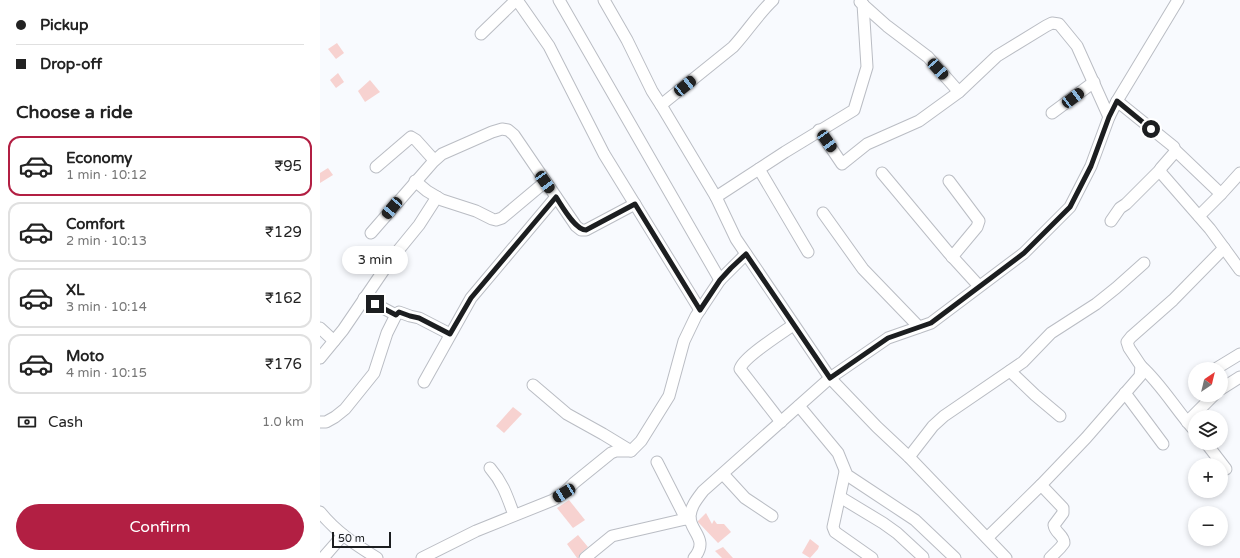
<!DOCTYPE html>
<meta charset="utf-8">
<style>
body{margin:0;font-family:"Varela Round",sans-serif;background:#f6f6f6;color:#222;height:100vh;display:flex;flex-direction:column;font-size:15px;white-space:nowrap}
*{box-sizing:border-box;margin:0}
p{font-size:13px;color:#767676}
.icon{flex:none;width:22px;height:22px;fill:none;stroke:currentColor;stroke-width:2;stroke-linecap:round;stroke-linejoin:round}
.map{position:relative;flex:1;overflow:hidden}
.sheet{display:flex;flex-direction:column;background:#fff;width:320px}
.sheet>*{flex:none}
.top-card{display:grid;align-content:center;height:88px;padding:0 16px;background:#fff}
.needle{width:26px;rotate:35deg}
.fabs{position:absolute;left:868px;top:362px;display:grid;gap:8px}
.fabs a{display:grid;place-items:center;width:40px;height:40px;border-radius:50%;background:#fff;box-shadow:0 2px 6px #0003;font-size:20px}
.scale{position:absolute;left:12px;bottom:10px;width:59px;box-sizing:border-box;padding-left:4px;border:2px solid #1c1e20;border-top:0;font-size:11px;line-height:14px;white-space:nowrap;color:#1c1e20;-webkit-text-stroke:3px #f8fafe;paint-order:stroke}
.end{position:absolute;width:18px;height:18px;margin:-9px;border:5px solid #1c1e20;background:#fff;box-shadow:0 0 0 2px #fff}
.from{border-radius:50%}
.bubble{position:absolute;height:28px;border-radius:14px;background:#fff;box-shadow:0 2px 6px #0003;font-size:13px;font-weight:600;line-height:28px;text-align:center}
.car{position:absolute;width:12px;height:24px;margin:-12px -6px;border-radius:5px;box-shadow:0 0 3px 1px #0007;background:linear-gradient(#222 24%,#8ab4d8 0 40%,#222 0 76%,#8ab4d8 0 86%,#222 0)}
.top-card b{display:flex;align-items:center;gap:14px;height:38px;font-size:15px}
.top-card b+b{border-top:1px solid #e0e0e0}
.top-card i{width:10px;height:10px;background:#222}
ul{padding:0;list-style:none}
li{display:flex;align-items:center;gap:12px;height:60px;margin:0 8px 6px;padding:0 8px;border:2px solid #e0e0e0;border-radius:12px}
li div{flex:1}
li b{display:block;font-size:15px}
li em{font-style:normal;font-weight:600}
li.active{border-color:#b21f43}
li>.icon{width:36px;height:36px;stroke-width:1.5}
h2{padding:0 16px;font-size:18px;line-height:48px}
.pay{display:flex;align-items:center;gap:10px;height:44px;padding:0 16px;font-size:15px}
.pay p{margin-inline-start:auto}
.action{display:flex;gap:8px;margin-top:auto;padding:8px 16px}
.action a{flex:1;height:46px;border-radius:24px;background:#b21f43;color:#fff;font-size:16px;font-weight:600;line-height:46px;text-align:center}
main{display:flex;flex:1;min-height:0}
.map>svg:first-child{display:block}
.building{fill:#f7d2d0}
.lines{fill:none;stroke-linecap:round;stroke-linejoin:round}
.minor-casing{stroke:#babdc4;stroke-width:13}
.minor{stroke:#fff;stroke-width:11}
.route{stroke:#1c1e20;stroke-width:5}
</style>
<main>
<section class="sheet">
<div class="top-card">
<b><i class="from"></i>Pickup</b>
<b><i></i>Drop-off</b>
</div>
<h2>Choose a ride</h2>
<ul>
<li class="active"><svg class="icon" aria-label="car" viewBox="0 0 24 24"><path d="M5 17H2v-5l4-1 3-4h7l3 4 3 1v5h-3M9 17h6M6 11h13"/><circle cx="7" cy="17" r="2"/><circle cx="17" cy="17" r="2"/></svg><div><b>Economy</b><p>1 min · 10:12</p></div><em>₹95</em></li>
<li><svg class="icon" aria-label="car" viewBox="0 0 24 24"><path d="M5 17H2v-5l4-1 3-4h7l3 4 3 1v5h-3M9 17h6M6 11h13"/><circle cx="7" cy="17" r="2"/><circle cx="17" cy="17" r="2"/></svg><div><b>Comfort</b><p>2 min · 10:13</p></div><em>₹129</em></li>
<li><svg class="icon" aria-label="car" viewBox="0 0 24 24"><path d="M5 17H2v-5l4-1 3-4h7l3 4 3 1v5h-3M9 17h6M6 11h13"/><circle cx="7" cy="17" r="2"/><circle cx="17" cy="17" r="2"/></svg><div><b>XL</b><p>3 min · 10:14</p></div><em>₹162</em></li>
<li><svg class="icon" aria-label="car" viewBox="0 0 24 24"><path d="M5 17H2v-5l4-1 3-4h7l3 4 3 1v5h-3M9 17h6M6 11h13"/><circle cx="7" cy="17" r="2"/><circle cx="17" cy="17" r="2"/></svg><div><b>Moto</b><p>4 min · 10:15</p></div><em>₹176</em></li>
</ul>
<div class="pay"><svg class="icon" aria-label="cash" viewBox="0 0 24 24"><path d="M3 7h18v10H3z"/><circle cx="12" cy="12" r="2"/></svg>Cash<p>1.0 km</p></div>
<div class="action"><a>Confirm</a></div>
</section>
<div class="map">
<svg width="920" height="558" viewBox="0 0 920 558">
<rect width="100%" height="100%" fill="#f8fafe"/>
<g class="building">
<polygon points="17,43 24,53 16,59 8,49"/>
<polygon points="18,73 24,82 16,88 10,80"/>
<polygon points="50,80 60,92 45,102 38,91"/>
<polygon points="8,168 13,175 0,183 0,173"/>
<polygon points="193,407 202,414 184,433 176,426"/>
<polygon points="249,500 265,520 253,528 237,508"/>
<polygon points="386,513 392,524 394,520 397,524 404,524 411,532 398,543 378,522 378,521"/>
<polygon points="258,535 268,547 261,553 258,558 257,558 247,544"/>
<polygon points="490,539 499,546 498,549 490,558 482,553"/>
<polygon points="403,547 413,558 402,558 395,551"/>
</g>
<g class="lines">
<defs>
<g id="minor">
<polyline points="197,0 229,46 284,154 380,310"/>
<polyline points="239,0 400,280"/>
<polyline points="284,0 307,40 332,91 341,105 396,197 416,239 510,378 557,427 589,457 686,558"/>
<polyline points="540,2 567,26 608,57 639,92"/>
<polyline points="161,34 196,0"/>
<path d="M341 105 413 47C427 32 438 14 453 0"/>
<polyline points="732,113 774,82"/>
<polyline points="499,130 522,164 547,144 599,121 639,92 677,56 726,26 732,23 739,24 757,46 789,117"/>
<polyline points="856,151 901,194 920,173"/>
<polyline points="56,167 91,137 96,140 114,160"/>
<polyline points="439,169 488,252"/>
<polyline points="562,173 628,252 659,286"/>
<polyline points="95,181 107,191 122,200 156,211 172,219 176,220 182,218 225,182"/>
<polyline points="629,181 659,221 657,227 632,257"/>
<polyline points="396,197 465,152 534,110 547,67 543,4"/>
<polyline points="503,213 543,269 599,327"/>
<polyline points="879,216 901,194"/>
<polyline points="791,221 800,208 806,204 840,170"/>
<polyline points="51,233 113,162 122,154 172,132 182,129 188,130 194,135 256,226 261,230 266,230 315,204"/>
<polyline points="904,248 920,270"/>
<polyline points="44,298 76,315 79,312 90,316 99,318 130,334"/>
<polyline points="0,328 14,341"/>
<polyline points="0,358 23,330 72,258 99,225 117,197"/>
<path d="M821 366C842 385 856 410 875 431"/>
<polyline points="897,368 920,354"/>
<polyline points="690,371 715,395 740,416"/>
<polyline points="104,382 151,298 236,197"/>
<polyline points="213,385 247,414 283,434 311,451"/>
<polyline points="901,389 920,377"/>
<polyline points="805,393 843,444"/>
<polyline points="479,406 518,453 527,475 595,520 635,558"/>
<polyline points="0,422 6,422 15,417 25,409 54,373 67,333 76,315"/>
<path d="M461 422 420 369C423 357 461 334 473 325"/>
<polyline points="867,422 894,395"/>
<polyline points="886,443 906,469"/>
<polyline points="589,457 613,426 624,416 703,362 731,333 776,304 796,288 824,263"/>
<polyline points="337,462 366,519"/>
<path d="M170 468C183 483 187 496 194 515"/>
<polyline points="525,472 513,527 515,532 552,558"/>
<polyline points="403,474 425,498 452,516"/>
<polyline points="721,485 766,438 820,376 821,366 809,348 807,342 811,337 853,300 904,248 890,229 842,174 840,170 841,168 855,152 854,147 797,101"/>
<polyline points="520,497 563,523 577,533 603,557"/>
<path d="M0 512C16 532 36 545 57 558"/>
<path d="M667 538 721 485 743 508V513L734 525C735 533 744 535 744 543L740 548 730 558"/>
<polyline points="3,558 23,535"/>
<polyline points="102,558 156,531 233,500 244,493 254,483 291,453 296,451 311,451 321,441 349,396 364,341 376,316 400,280 426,254"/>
<polyline points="265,558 292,536 370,518"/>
<path d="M374 558C390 539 369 531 370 516 371 506 377 499 383 491L510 378 568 338 611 323 704 253 750 207 771 166 789 117 797 101 858 0"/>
</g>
</defs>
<use href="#minor" class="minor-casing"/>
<use href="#minor" class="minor"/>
</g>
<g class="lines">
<path class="route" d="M55 304 76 315 79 312 90 316 99 318 130 334 151 298 236 197C242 206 255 230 266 230L315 204 380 310 400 280 411 268 426 254 510 378 568 338 611 323 704 253 750 207 771 166 789 117 797 101 831 129"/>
</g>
</svg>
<div class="fabs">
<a><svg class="needle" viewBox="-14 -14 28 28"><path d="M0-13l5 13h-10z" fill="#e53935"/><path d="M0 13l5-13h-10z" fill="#767676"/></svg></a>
<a><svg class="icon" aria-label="layers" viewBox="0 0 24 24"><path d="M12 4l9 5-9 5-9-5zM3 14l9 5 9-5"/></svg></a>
<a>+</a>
<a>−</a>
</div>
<div class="scale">50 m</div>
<i class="end from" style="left:831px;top:129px"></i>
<i class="end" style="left:55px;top:304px"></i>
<div class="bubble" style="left:22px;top:246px;width:66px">3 min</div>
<i class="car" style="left:618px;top:69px;rotate:138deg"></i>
<i class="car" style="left:365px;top:86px;rotate:51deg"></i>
<i class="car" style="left:753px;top:98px;rotate:53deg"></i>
<i class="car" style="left:507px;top:141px;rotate:145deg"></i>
<i class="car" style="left:225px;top:182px;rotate:145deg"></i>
<i class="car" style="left:72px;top:208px;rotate:220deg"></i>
<i class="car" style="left:244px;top:493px;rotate:239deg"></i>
</div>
</main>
